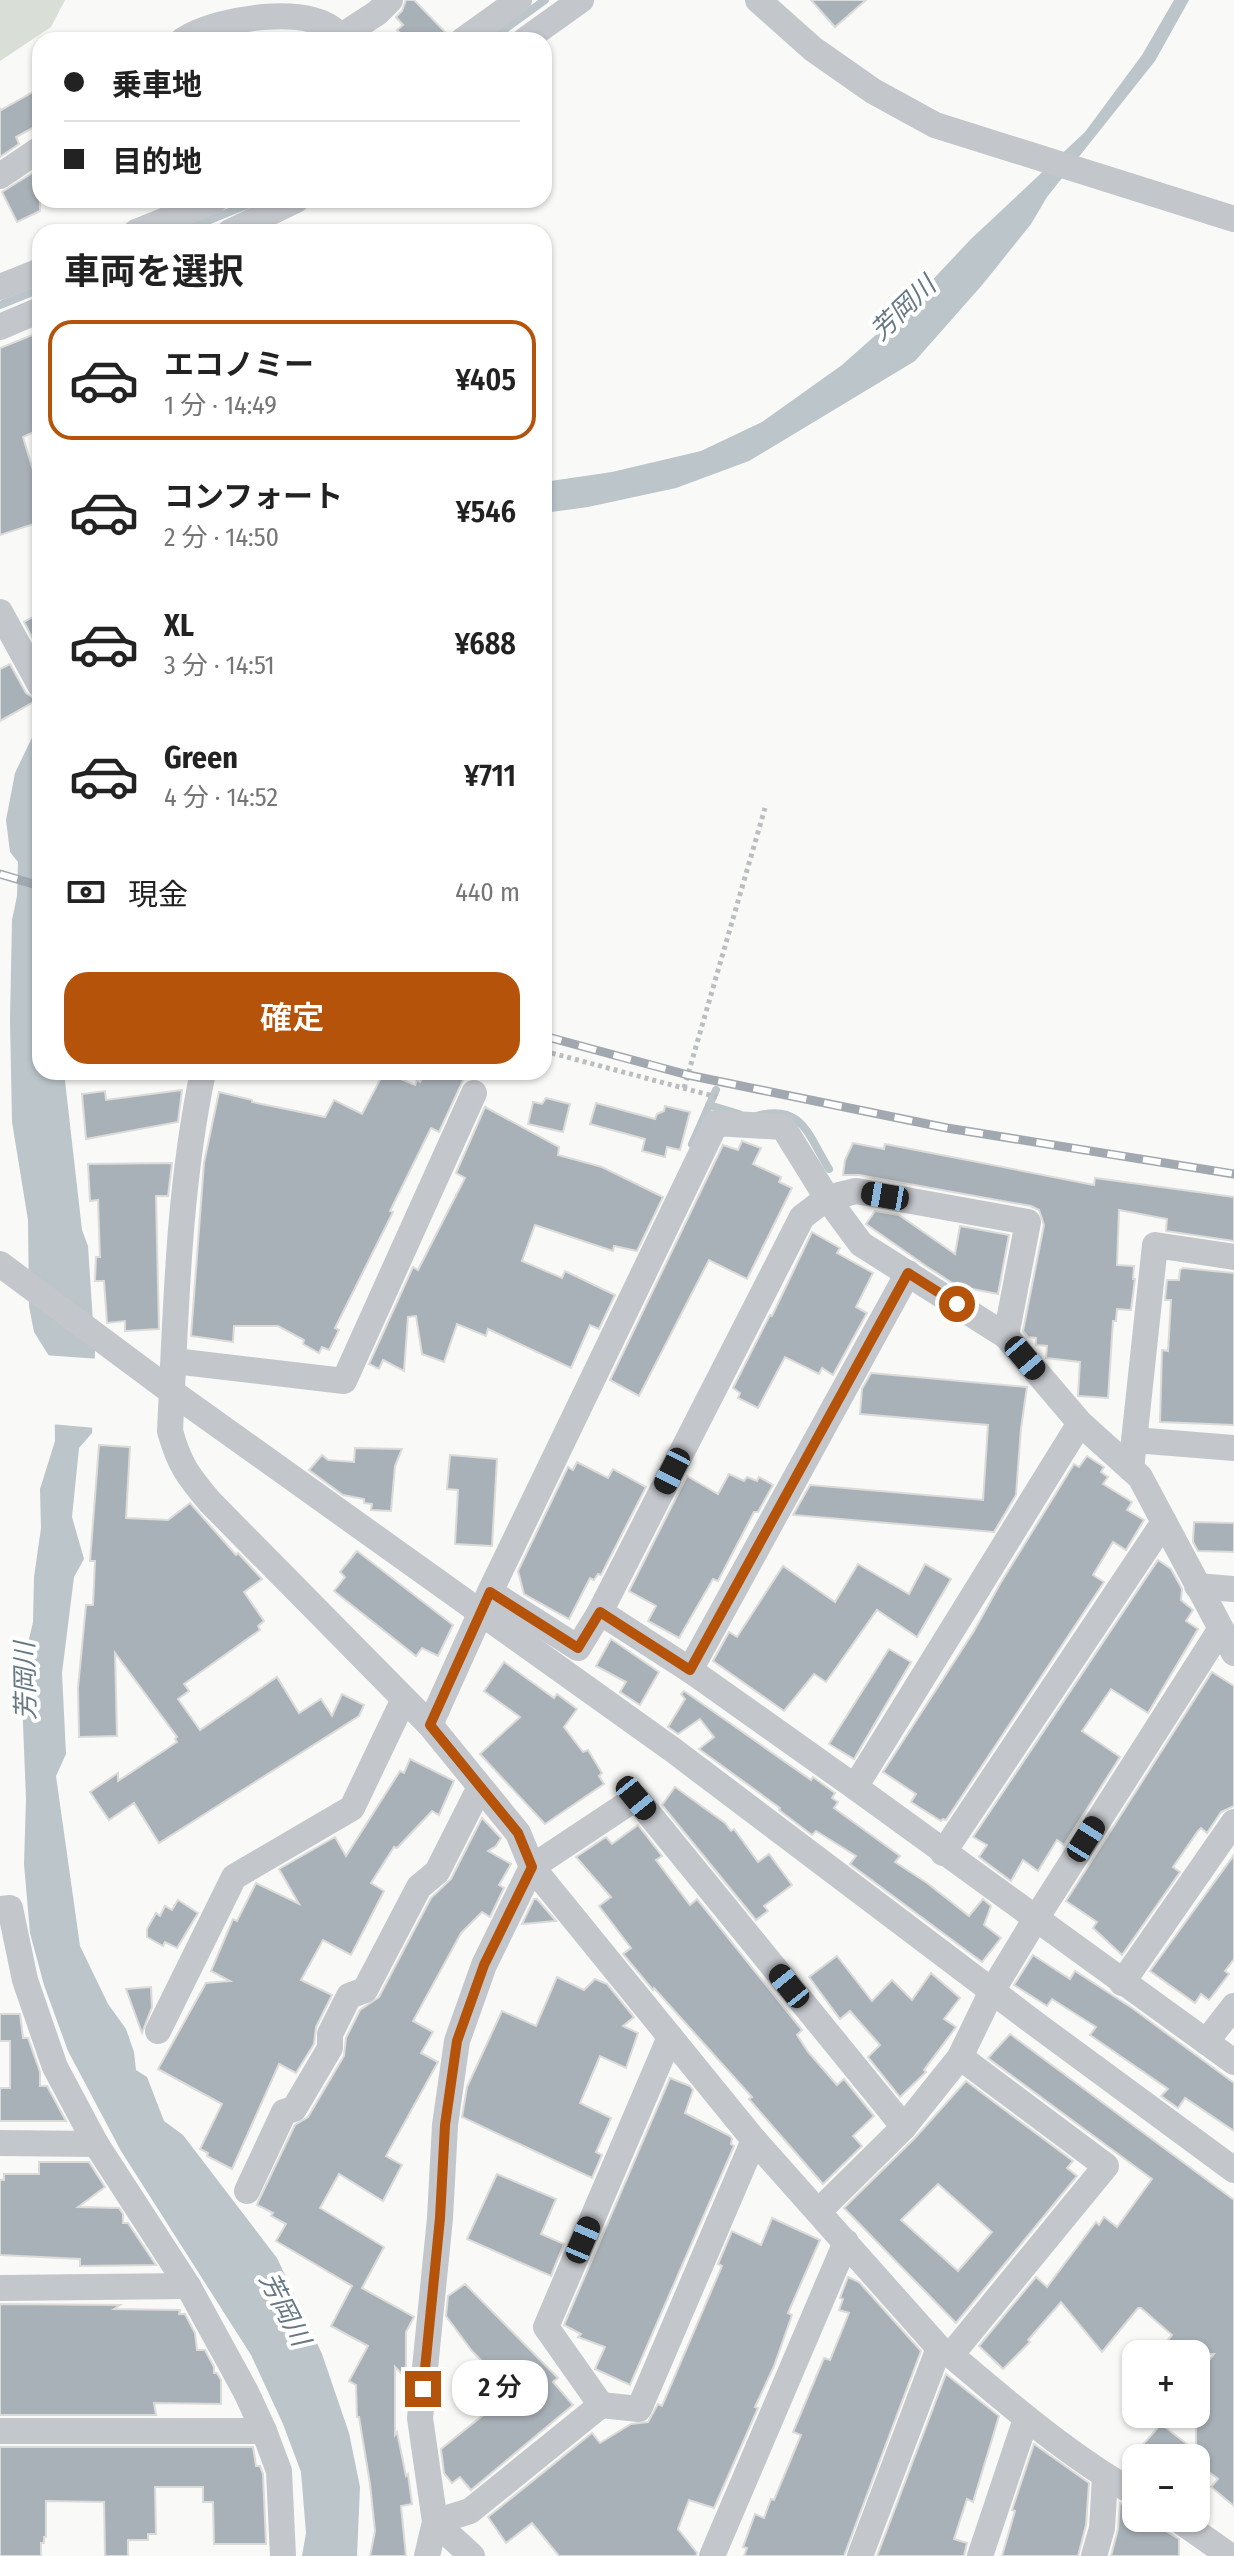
<!DOCTYPE html>
<html lang="ja">
<meta charset="utf-8">
<style>
body{margin:0;font-family:"Fira Sans Condensed","Noto Sans JP",sans-serif;background:#f2f2f2;color:#222;height:100vh;display:flex;flex-direction:column;font-size:30px;white-space:nowrap}
*{box-sizing:border-box;margin:0}
p{font-size:26px;color:#767676}
.icon{flex:none;width:44px;height:44px;fill:none;stroke:currentColor;stroke-width:2;stroke-linecap:round;stroke-linejoin:round}
.map{position:relative;flex:1;overflow:hidden}
.sheet{position:absolute;left:32px;top:224px;width:520px;height:856px;display:flex;flex-direction:column;background:#fff;border-radius:24px;box-shadow:0 2px 6px #0004}
.sheet>*{flex:none}
.top-card{position:absolute;left:32px;top:32px;width:520px;height:176px;border-radius:24px;box-shadow:0 2px 6px #0004;display:grid;align-content:center;height:176px;padding:0 32px;background:#fff}
.controls{position:absolute;left:1122px;top:2340px;display:grid;gap:16px}
.controls a{display:grid;place-items:center;width:88px;height:88px;border-radius:16px;background:#fff;box-shadow:0 2px 6px #0004;font-size:40px}
.end{position:absolute;width:36px;height:36px;margin:-18px;border:10px solid #b45309;background:#fff;box-shadow:0 0 0 4px #fff}
.from{border-radius:50%}
.bubble{position:absolute;height:56px;border-radius:24px;background:#fff;box-shadow:0 2px 6px #0004;font-size:26px;font-weight:600;line-height:56px;text-align:center}
.car{position:absolute;width:24px;height:48px;margin:-24px -12px;border-radius:10px;box-shadow:0 0 6px 2px #0007;background:linear-gradient(#222 24%,#8ab4d8 0 40%,#222 0 76%,#8ab4d8 0 86%,#222 0)}
.top-card b{display:flex;align-items:center;gap:28px;height:76px;font-size:30px}
.top-card b+b{border-top:2px solid #e0e0e0}
.top-card i{width:20px;height:20px;background:#222}
ul{padding:0;list-style:none}
li{display:flex;align-items:center;gap:24px;height:120px;margin:0 16px 12px;padding:0 16px;border:4px solid transparent;border-radius:24px}
li div{flex:1}
li b{display:block;font-size:30px}
li em{font-style:normal;font-weight:600}
li.active{border-color:#b45309}
li>.icon{width:72px;height:72px;stroke-width:1.5}
h2{padding:0 32px;font-size:36px;line-height:96px}
.pay{display:flex;align-items:center;gap:20px;height:88px;padding:0 32px;font-size:30px}
.pay p{margin-inline-start:auto}
.cta{display:flex;gap:16px;margin-top:auto;padding:16px 32px}
.cta a{flex:1;height:92px;border-radius:24px;background:#b45309;color:#fff;font-size:32px;font-weight:600;line-height:92px;text-align:center}
.map>svg:first-child{display:block}
.green{fill:#d9ded7}
.water{fill:#bbc5ca}
.pier{fill:#f9f9f7}
.lines{fill:none;stroke-linecap:round;stroke-linejoin:round}
.stream{stroke:#bbc5ca;stroke-width:8}
.building{fill:#a9b1b8;stroke:#dbdbd9;stroke-width:2;fill-rule:evenodd}
.path{stroke:#bbbec1;stroke-width:5;stroke-dasharray:4 4;stroke-linecap:butt}
.minor{stroke:#c3c6cb;stroke-width:26}
.rail-casing{stroke:#a2a8af;stroke-width:9}
.rail{stroke:#fff;stroke-width:6;stroke-dasharray:18;stroke-linecap:butt}
.route{stroke:#b45309;stroke-width:10}
.labels{text-anchor:middle;stroke-width:8;stroke-linejoin:round;paint-order:stroke}
.water-label{font-size:26px;font-style:italic;fill:#657883;stroke:#fff}
</style>
<div class="map">
<svg width="1234" height="2556" viewBox="0 0 1234 2556">
<rect width="100%" height="100%" fill="#f9f9f7"/>
<polygon class="green" points="0,0 65,0 51,27 0,61"/>
<g class="water">
<polygon points="1174,0 1189,0 1155,61 1047,197 1031,224 983,284 915,361 749,461 676,488 588,507 544,513 544,482 612,472 701,451 762,422 842,365 905,309 971,239 1085,132 1142,55"/>
<polygon points="40,721 40,1072 64,1072 82,1230 88,1246 95,1352 92,1433 79,1448 72,1517 84,1559 74,1577 62,1673 66,1754 56,1776 80,1946 108,2004 126,2029 134,2052 136,2070 147,2077 164,2121 183,2135 277,2258 322,2354 349,2433 360,2487 357,2556 302,2556 306,2533 301,2472 283,2424 251,2355 121,2151 68,2051 44,1985 30,1933 24,1864 26,1799 21,1673 33,1622 34,1577 41,1528 40,1489 55,1441 54,1364 34,1332 29,1306 28,1220 12,1122 10,1020 12,920 17,896 18,862 10,852 6,820 15,773"/>
</g>
<polygon class="pier" points="44,1355 99,1359 96,1428 51,1424 50,1365"/>
<g class="lines">
<g class="stream">
<polyline points="490,40 545,0"/>
<polyline points="180,232 259,200"/>
<polyline points="0,305 40,289"/>
<polyline points="709,1105 739,1114"/>
<path d="M756 1116C802 1103 808 1135 829 1169"/>
<polyline points="692,1144 716,1090"/>
</g>
</g>
<g class="building">
<polygon points="406,0 414,0 448,35 447,40 407,40 397,30 403,25 396,17 402,11"/>
<polygon points="811,0 866,0 835,27"/>
<polygon points="40,88 40,124 16,137 19,144 0,157 0,108 1,110"/>
<polygon points="34,172 40,184 40,211 17,222 2,192"/>
<polygon points="40,332 40,429 23,437 40,493 40,522 0,535 0,348"/>
<polygon points="40,613 40,652 24,622"/>
<polygon points="10,664 26,693 37,700 0,721 0,669"/>
<polygon points="384,1072 415,1085 417,1080 420,1082 425,1072 467,1072 439,1132 431,1128 390,1211 393,1212 335,1328 339,1330 329,1350 322,1347 319,1353 303,1344 304,1340 278,1326 234,1326 233,1342 191,1336 204,1163 219,1092 252,1100 252,1102 325,1117 334,1100 362,1114"/>
<polygon points="182,1090 178,1122 86,1139 82,1094 105,1091 106,1100"/>
<polygon points="546,1098 570,1104 563,1132 528,1124 533,1102 542,1104"/>
<polygon points="596,1103 655,1119 657,1114 664,1111 665,1106 690,1112 680,1150 667,1147 665,1157 642,1151 645,1139 590,1124"/>
<polygon points="485,1107 559,1147 558,1155 602,1167 663,1197 637,1251 614,1246 613,1251 535,1225 522,1261 562,1278 565,1271 615,1295 599,1329 590,1325 571,1368 488,1329 486,1336 457,1324 444,1362 422,1354 416,1316 408,1317 404,1371 383,1360 379,1369 369,1364 413,1267 418,1270 465,1178 456,1173"/>
<polygon points="742,1141 761,1148 753,1164 781,1177 779,1182 792,1188 747,1279 709,1260 639,1396 610,1380 723,1145 738,1150"/>
<polygon points="853,1143 884,1149 885,1144 1094,1185 1095,1178 1234,1197 1234,1241 1166,1231 1167,1219 1119,1210 1117,1265 1134,1266 1133,1279 1135,1279 1131,1310 1117,1309 1116,1321 1113,1321 1108,1398 1078,1396 1080,1362 1046,1358 1047,1346 1036,1345 1036,1338 1028,1337 1023,1331 1044,1225 1039,1210 1031,1206 859,1175 843,1175 845,1160"/>
<polygon points="172,1163 168,1196 156,1196 159,1329 125,1331 125,1321 107,1323 104,1281 95,1281 96,1257 100,1257 98,1200 90,1201 88,1164"/>
<polygon points="875,1211 899,1215 955,1254 960,1226 1009,1235 998,1294 957,1286 926,1266 866,1224"/>
<polygon points="812,1232 840,1248 837,1253 873,1273 856,1307 867,1313 833,1375 822,1368 819,1374 785,1357 758,1408 738,1398 740,1393 733,1388 770,1315 772,1316"/>
<polygon points="1183,1268 1234,1273 1234,1425 1160,1422 1162,1350 1168,1351 1171,1300 1165,1300 1167,1280 1179,1280 1180,1270"/>
<polygon points="871,1373 1027,1387 1021,1428 1016,1495 994,1532 793,1515 810,1485 983,1500 988,1425 860,1414 862,1389"/>
<polygon points="99,1445 130,1447 126,1518 168,1520 190,1503 236,1555 238,1553 262,1579 244,1592 264,1621 258,1626 260,1630 184,1684 189,1691 178,1699 200,1730 277,1677 299,1713 321,1699 332,1716 342,1694 364,1705 359,1716 159,1843 134,1803 109,1820 90,1792 118,1773 118,1781 177,1742 175,1739 177,1737 115,1653 117,1736 79,1737 78,1688 86,1605 93,1605 95,1561 90,1561"/>
<polygon points="355,1448 402,1449 395,1466 391,1511 371,1510 372,1504 364,1503 364,1499 343,1495 309,1470 322,1455 328,1460 354,1462"/>
<polygon points="450,1455 497,1459 492,1546 455,1544 458,1490 447,1489"/>
<polygon points="1087,1456 1104,1467 1101,1472 1108,1477 1103,1484 1132,1502 1127,1510 1144,1520 1126,1550 1113,1542 1093,1575 1104,1582 946,1820 943,1819 941,1821 911,1802 916,1794 883,1772 974,1631 1000,1584 1074,1464 1079,1467"/>
<polygon points="577,1462 608,1478 613,1469 646,1487 601,1575 598,1574 594,1580 590,1578 569,1619 524,1594 518,1571 568,1467 573,1470"/>
<polygon points="729,1474 744,1481 747,1477 757,1481 759,1477 773,1485 758,1512 754,1512 718,1581 713,1579 679,1638 648,1621 656,1606 629,1591 687,1476 718,1494"/>
<polygon points="1194,1522 1234,1523 1234,1552 1198,1551 1193,1542"/>
<polygon points="357,1551 453,1625 438,1656 422,1648 416,1656 334,1591 345,1577 340,1572"/>
<polygon points="1158,1560 1171,1569 1182,1589 1181,1600 1193,1610 1186,1621 1198,1629 1148,1713 1111,1689 1082,1731 1120,1757 1064,1845 1057,1840 1038,1871 1023,1860 1011,1881 979,1857 987,1845 973,1837"/>
<polygon points="858,1564 909,1594 925,1564 951,1579 917,1637 877,1610 826,1682 814,1674 784,1711 713,1661 729,1632 737,1637 783,1566 835,1602"/>
<polygon points="611,1639 659,1672 640,1705 620,1692 626,1682 596,1666"/>
<polygon points="889,1649 911,1662 854,1759 829,1744"/>
<polygon points="504,1662 554,1698 557,1694 577,1709 564,1727 583,1752 588,1750 602,1773 599,1776 604,1784 545,1824 480,1754 520,1717 484,1691"/>
<polygon points="1212,1672 1234,1686 1234,1806 1221,1812 1207,1833 1201,1828 1198,1831 1173,1867 1180,1872 1122,1955 1093,1928 1097,1922 1066,1901"/>
<polygon points="684,1691 811,1780 813,1777 835,1793 832,1798 838,1802 834,1808 900,1856 895,1862 927,1883 969,1916 983,1899 991,1906 984,1925 1001,1938 982,1962 850,1864 856,1856 816,1831 812,1835 779,1810 780,1808 699,1749 714,1737 700,1719 678,1734 668,1727 685,1699 681,1694"/>
<polygon points="410,1759 454,1781 439,1815 432,1811 397,1848 394,1847 371,1883 384,1891 351,1955 323,1940 301,1980 332,1995 316,2027 314,2044 296,2073 279,2064 232,2169 207,2156 208,2153 200,2149 222,2104 158,2069 206,1983 230,1981 211,1971 233,1919 237,1921 256,1883 299,1904 279,1869 335,1837 346,1856 400,1771 404,1773"/>
<polygon points="675,1787 725,1823 731,1831 734,1829 758,1862 769,1854 792,1885 764,1906 768,1911 756,1920 662,1805"/>
<polygon points="482,1818 501,1838 496,1846 488,1851 511,1864 499,1885 504,1888 490,1917 482,1912 461,1933 413,2021 433,2032 421,2053 438,2062 386,2156 402,2165 383,2201 339,2174 320,2208 384,2247 362,2288 414,2317 406,2332 406,2378 395,2367 395,2435 397,2432 406,2476 408,2474 412,2504 401,2506 406,2556 370,2556 375,2531 370,2484 359,2417 357,2417 356,2385 349,2381 368,2346 331,2326 352,2286 276,2241 286,2224 271,2216 273,2213 257,2205 258,2202 295,2125 308,2117 344,2056 346,2038 360,2010 379,1997 431,1898 451,1879"/>
<polygon points="638,1825 662,1856 656,1860 690,1905 697,1899 802,2030 797,2035 808,2052 837,2085 844,2079 874,2116 853,2136 862,2146 823,2184 749,2099 752,2097 654,1988 653,1990 623,1954 631,1948 599,1906 611,1897 576,1857 606,1837 612,1844"/>
<polygon points="1234,1855 1234,1959 1225,1971 1229,1974 1209,2000 1201,1994 1195,2003 1150,1971"/>
<polygon points="534,1899 537,1899 556,1921 522,1924"/>
<polygon points="178,1900 198,1913 177,1948 165,1942 163,1946 147,1937 147,1929 156,1913 160,1916 165,1906 172,1910"/>
<polygon points="1033,1955 1070,1979 1075,1971 1132,2008 1234,2083 1234,2131 1185,2098 1178,2108 1161,2096 1168,2089 1090,2035 1096,2027 1052,1999 1047,2006 1014,1985"/>
<polygon points="837,1956 872,2001 892,1980 912,2000 931,1973 960,1998 944,2019 956,2027 924,2070 926,2072 900,2097 868,2057 880,2045 850,2011 840,2019 809,1977"/>
<polygon points="557,1977 584,1990 595,1979 607,1984 634,2017 623,2026 638,2033 626,2068 600,2056 580,2103 611,2118 596,2152 602,2155 592,2178 462,2117 467,2087 502,2011 536,2026"/>
<polygon points="151,1987 152,2007 142,2033 126,1989"/>
<polygon points="0,2014 20,2014 23,2038 28,2038 40,2072 40,2086 47,2086 66,2121 0,2121 0,2088 10,2088 10,2041 0,2041"/>
<polygon points="1010,2034 1234,2200 1234,2506 1211,2487 1218,2479 1196,2462 1196,2458 1136,2458 1136,2475 1123,2467 1161,2424 1196,2451 1196,2377 1214,2354 1156,2354 1172,2335 1141,2308 1138,2308 1102,2352 1061,2302 1028,2340 1030,2342 1003,2369 979,2346 1036,2277 1047,2287 1096,2222 1099,2225 1104,2217 1117,2227 1152,2179 988,2058"/>
<polygon points="670,2078 690,2086 693,2090 685,2113 730,2136 732,2139 731,2144 734,2146 630,2385 595,2369 605,2347 578,2337 581,2334 564,2325"/>
<path d="M966 2081 1073 2161 1067 2168 1077 2176 956 2323 844 2208 915 2138ZM938 2184 992 2232 958 2271 901 2220Z"/>
<polygon points="39,2162 89,2162 105,2187 78,2207 119,2208 123,2214 123,2223 128,2223 156,2265 80,2266 80,2259 0,2255 0,2180 4,2180 4,2174 39,2174"/>
<polygon points="497,2174 556,2199 541,2234 564,2244 551,2276 467,2239"/>
<polygon points="772,2218 820,2240 788,2313 792,2315 774,2366 755,2407 758,2408 714,2508 689,2500 678,2529 697,2553 696,2556 559,2556 532,2523 506,2543 488,2517 592,2433 600,2443 631,2424 648,2422 658,2404 662,2406 722,2266 718,2264 732,2231 761,2245"/>
<polygon points="848,2277 859,2282 921,2351 844,2556 744,2556 747,2548 743,2547 755,2514 764,2518 771,2499 774,2500 801,2435 793,2432 824,2358 830,2360 849,2313 839,2310 843,2299 840,2298"/>
<polygon points="465,2284 558,2378 553,2382 573,2405 471,2490 460,2477 452,2483 444,2473 441,2449 512,2392 472,2351 446,2316 448,2296"/>
<polygon points="0,2304 120,2305 114,2309 180,2310 179,2314 185,2314 195,2333 197,2350 205,2350 214,2367 214,2373 217,2373 221,2380 221,2404 154,2403 156,2415 0,2415"/>
<polygon points="946,2374 999,2416 973,2502 967,2499 954,2539 967,2543 964,2556 877,2556"/>
<polygon points="1034,2444 1089,2483 1086,2525 1078,2556 1002,2556 1015,2511 1012,2510"/>
<polygon points="0,2447 253,2447 256,2466 260,2466 263,2474 266,2544 214,2544 213,2502 203,2502 203,2487 155,2487 156,2534 148,2534 148,2540 128,2540 128,2556 105,2556 104,2502 46,2501 46,2537 44,2537 44,2543 41,2543 41,2556 0,2556"/>
<polygon points="1120,2503 1136,2510 1136,2518 1160,2519 1166,2531 1179,2539 1179,2556 1111,2556 1118,2529"/>
</g>
<g class="lines">
<g class="path">
<polyline points="544,1051 717,1097"/>
<polyline points="684,1088 765,808"/>
</g>
<g class="minor">
<polyline points="758,0 813,49 873,91 935,125 1234,219"/>
<polyline points="340,37 377,13 390,0"/>
<path d="M183 40C216 18 321 0 342 40"/>
<polyline points="463,40 519,0"/>
<polyline points="525,40 581,0"/>
<polyline points="0,176 40,149"/>
<polyline points="136,232 215,200"/>
<polyline points="230,232 296,200"/>
<polyline points="0,287 40,271"/>
<polyline points="0,327 40,310"/>
<polyline points="0,612 40,685"/>
<path d="M203 1072C178 1190 176 1311 170 1431 179 1464 188 1476 210 1502L430 1725 518 1833 532 1867 754 2140 939 2348 951 2355C1010 2405 1069 2456 1136 2494"/>
<polyline points="0,1264 172,1392 673,1750 1037,2025 1234,2170"/>
<polyline points="174,1361 344,1381 474,1093"/>
<polyline points="1134,1440 1234,1448"/>
<polyline points="1131,1469 1155,1245 1234,1257"/>
<polyline points="1197,1586 1234,1589"/>
<polyline points="490,1592 578,1648 600,1612 690,1670 855,1787"/>
<polyline points="600,1612 802,1217 827,1198 856,1191 1028,1222 1006,1336"/>
<polyline points="1234,1653 1140,1477 1080,1423 855,1787 1234,2062"/>
<polyline points="690,1670 908,1273"/>
<polyline points="430,1725 490,1592 716,1123 783,1127 827,1198 861,1244 1006,1336 1080,1423"/>
<polyline points="943,1853 1164,1522"/>
<polyline points="0,1909 10,1908 25,1980 55,2067 96,2144 188,2286 246,2392 264,2431 279,2471 283,2556"/>
<polyline points="1122,1983 1234,1822"/>
<polyline points="158,2031 234,1877 352,1808 404,1699"/>
<polyline points="1206,2042 1234,2006"/>
<polyline points="0,2143 96,2144"/>
<polyline points="247,2191 284,2112 294,2109 330,2048 330,2034 349,1996 365,1990 419,1887 437,1872 480,1787"/>
<polyline points="819,2211 904,2127 960,2057 992,1991 1035,1920 1220,1630"/>
<polyline points="0,2288 188,2286"/>
<polyline points="951,2355 1106,2166 960,2057"/>
<polyline points="601,2405 639,2409 754,2140"/>
<polyline points="0,2431 264,2431"/>
<polyline points="1176,2518 1230,2556"/>
<polyline points="435,2522 470,2511 601,2405 546,2327 670,2037"/>
<polyline points="435,2522 472,2556"/>
<polyline points="427,2556 435,2522 420,2418 440,2218 445,2125 457,2041 484,1965 532,1867 636,1798 904,2127"/>
<polyline points="712,2556 846,2242"/>
<polyline points="860,2556 939,2348"/>
<polyline points="980,2556 1026,2419"/>
<polyline points="1094,2556 1102,2528 1105,2477"/>
</g>
<defs>
<g id="rail">
<polyline points="0,874 40,886"/>
<polyline points="544,1036 688,1075 947,1128 1234,1174"/>
</g>
</defs>
<use href="#rail" class="rail-casing"/>
<use href="#rail" class="rail"/>
</g>
<g class="lines">
<polyline class="route" points="423,2389 440,2218 445,2125 457,2041 484,1965 532,1867 518,1833 430,1725 490,1592 578,1648 600,1612 690,1670 908,1273 957,1304"/>
</g>
<g class="labels">
<g class="water-label">
<text transform="translate(903 308) rotate(-44)" y="9">芳岡川</text>
<text transform="translate(25 1681) rotate(-91)" y="9">芳岡川</text>
<text transform="translate(285 2309) rotate(63)" y="9">芳岡川</text>
</g>
</g>
</svg>
<div class="controls">
<a>+</a>
<a>−</a>
</div>
<i class="end from" style="left:957px;top:1304px"></i>
<i class="end" style="left:423px;top:2389px"></i>
<div class="bubble" style="left:452px;top:2360px;width:96px">2 分</div>
<i class="car" style="left:885px;top:1196px;rotate:280deg"></i>
<i class="car" style="left:1025px;top:1358px;rotate:140deg"></i>
<i class="car" style="left:672px;top:1471px;rotate:207deg"></i>
<i class="car" style="left:636px;top:1798px;rotate:141deg"></i>
<i class="car" style="left:1086px;top:1839px;rotate:32deg"></i>
<i class="car" style="left:789px;top:1986px;rotate:321deg"></i>
<i class="car" style="left:583px;top:2240px;rotate:23deg"></i>
<div class="top-card">
<b><i class="from"></i>乗車地</b>
<b><i></i>目的地</b>
</div>
<section class="sheet">
<h2>車両を選択</h2>
<ul>
<li class="active"><svg class="icon" aria-label="car" viewBox="0 0 24 24"><path d="M5 17H2v-5l4-1 3-4h7l3 4 3 1v5h-3M9 17h6M6 11h13"/><circle cx="7" cy="17" r="2"/><circle cx="17" cy="17" r="2"/></svg><div><b>エコノミー</b><p>1 分 · 14:49</p></div><em>¥405</em></li>
<li><svg class="icon" aria-label="car" viewBox="0 0 24 24"><path d="M5 17H2v-5l4-1 3-4h7l3 4 3 1v5h-3M9 17h6M6 11h13"/><circle cx="7" cy="17" r="2"/><circle cx="17" cy="17" r="2"/></svg><div><b>コンフォート</b><p>2 分 · 14:50</p></div><em>¥546</em></li>
<li><svg class="icon" aria-label="car" viewBox="0 0 24 24"><path d="M5 17H2v-5l4-1 3-4h7l3 4 3 1v5h-3M9 17h6M6 11h13"/><circle cx="7" cy="17" r="2"/><circle cx="17" cy="17" r="2"/></svg><div><b>XL</b><p>3 分 · 14:51</p></div><em>¥688</em></li>
<li><svg class="icon" aria-label="car" viewBox="0 0 24 24"><path d="M5 17H2v-5l4-1 3-4h7l3 4 3 1v5h-3M9 17h6M6 11h13"/><circle cx="7" cy="17" r="2"/><circle cx="17" cy="17" r="2"/></svg><div><b>Green</b><p>4 分 · 14:52</p></div><em>¥711</em></li>
</ul>
<div class="pay"><svg class="icon" aria-label="cash" viewBox="0 0 24 24"><path d="M3 7h18v10H3z"/><circle cx="12" cy="12" r="2"/></svg>現金<p>440 m</p></div>
<div class="cta"><a>確定</a></div>
</section>
</div>
